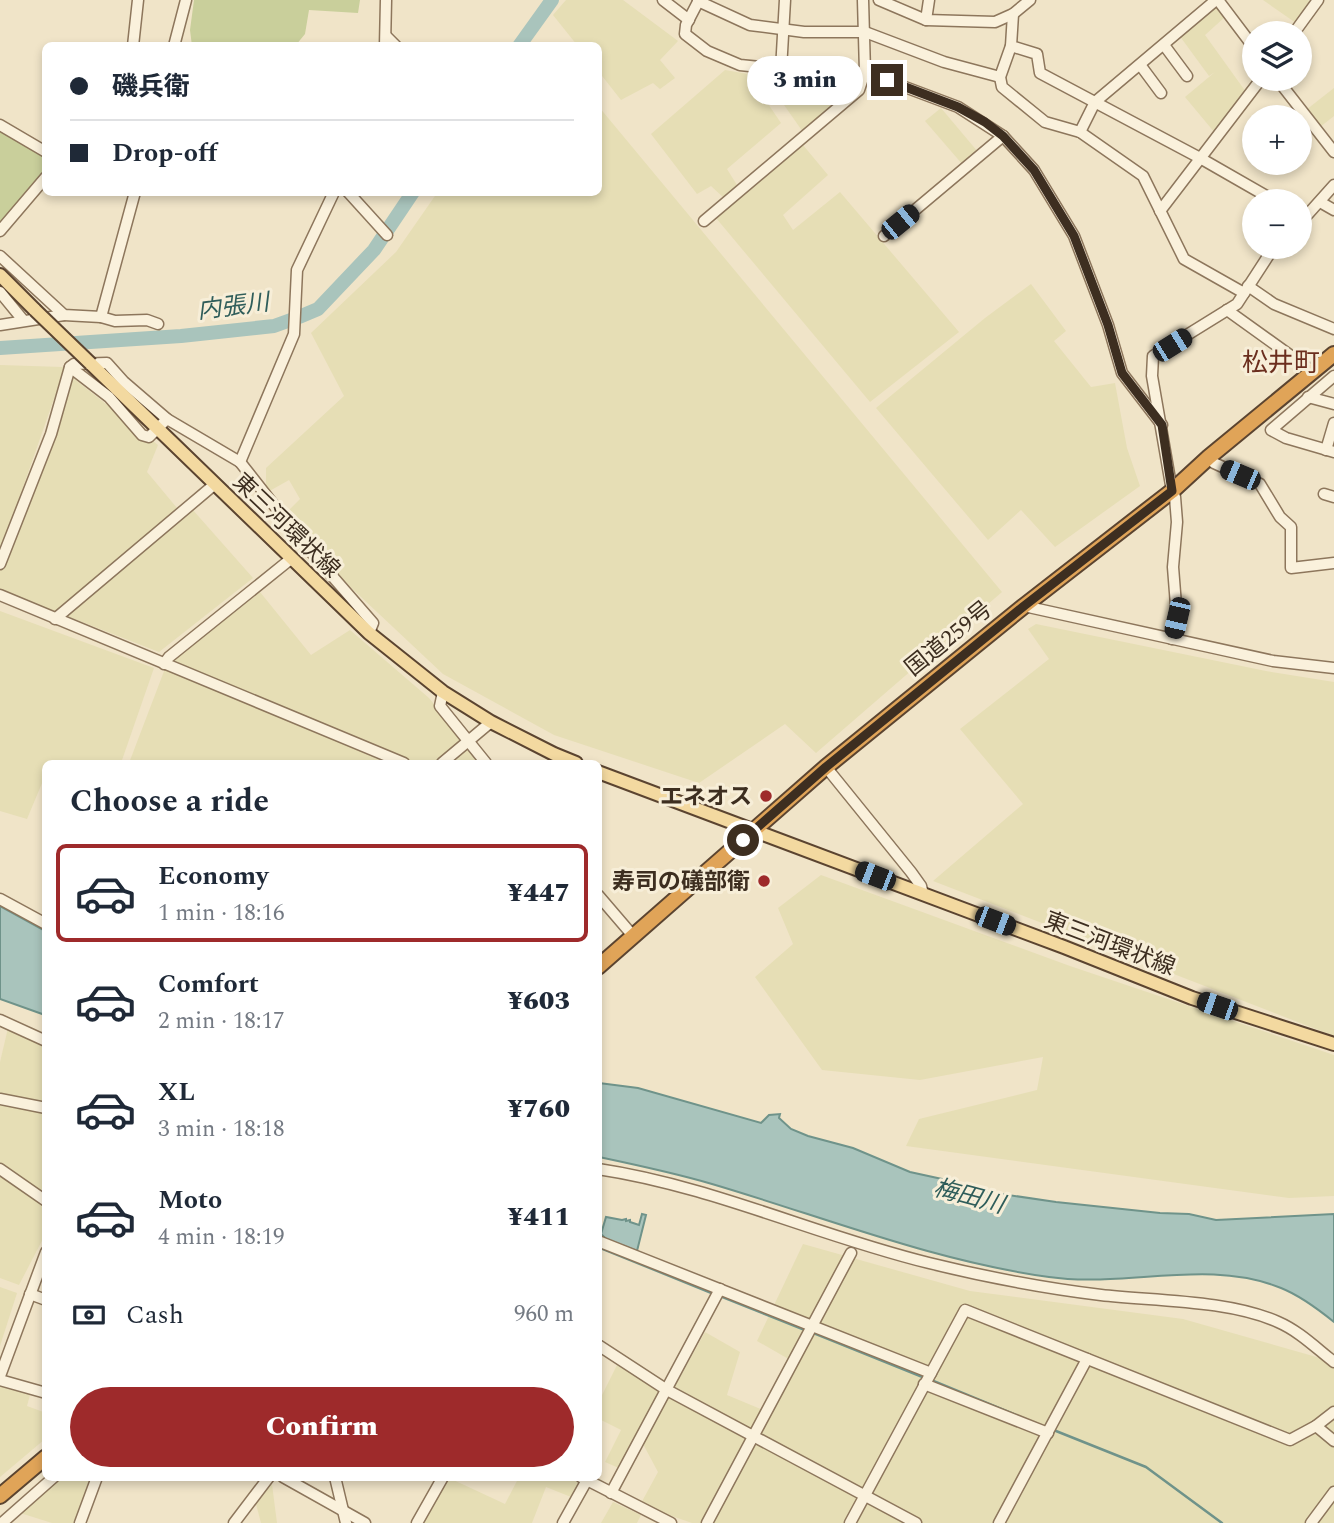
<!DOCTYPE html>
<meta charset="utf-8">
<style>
body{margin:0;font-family:Spectral,"Noto Sans JP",serif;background:#f2f2f3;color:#1f2937;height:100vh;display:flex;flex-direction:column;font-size:26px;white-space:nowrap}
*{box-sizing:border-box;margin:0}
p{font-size:23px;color:#747a83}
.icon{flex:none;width:38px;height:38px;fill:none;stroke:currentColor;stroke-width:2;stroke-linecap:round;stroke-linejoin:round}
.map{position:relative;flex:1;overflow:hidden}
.details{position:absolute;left:42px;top:760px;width:560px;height:721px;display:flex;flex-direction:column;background:#fff;border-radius:10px;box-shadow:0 4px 10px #0003}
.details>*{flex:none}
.hud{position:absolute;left:42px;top:42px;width:560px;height:154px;border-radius:10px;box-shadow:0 4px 10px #0003;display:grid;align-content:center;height:154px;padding:0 28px;background:#fff}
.controls{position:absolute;left:1242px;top:21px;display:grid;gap:14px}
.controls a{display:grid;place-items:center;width:70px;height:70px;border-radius:50%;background:#fff;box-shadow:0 4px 10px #0003;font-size:35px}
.end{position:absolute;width:32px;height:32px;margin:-16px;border:9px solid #3d2e20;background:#fff;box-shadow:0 0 0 4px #fff}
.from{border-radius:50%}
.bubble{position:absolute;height:49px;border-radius:24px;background:#fff;box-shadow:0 4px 10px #0003;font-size:23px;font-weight:800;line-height:49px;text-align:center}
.car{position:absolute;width:21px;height:42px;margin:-21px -10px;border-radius:9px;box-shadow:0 0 5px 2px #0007;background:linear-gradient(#222 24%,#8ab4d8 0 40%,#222 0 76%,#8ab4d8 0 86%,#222 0)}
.hud b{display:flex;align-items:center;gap:24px;height:66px;font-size:26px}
.hud b+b{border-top:2px solid #e0e1e3}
.hud i{width:18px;height:18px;background:#1f2937}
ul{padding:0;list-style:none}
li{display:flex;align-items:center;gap:21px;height:98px;margin:0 14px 10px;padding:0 14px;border:4px solid transparent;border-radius:10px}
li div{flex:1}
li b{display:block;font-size:26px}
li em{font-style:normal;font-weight:800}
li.active{border-color:#9e2a2b}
li>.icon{width:63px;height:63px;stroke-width:1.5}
h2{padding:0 28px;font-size:32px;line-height:84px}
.pay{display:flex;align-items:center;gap:18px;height:77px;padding:0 28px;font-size:26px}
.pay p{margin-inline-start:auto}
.primary-button{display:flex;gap:14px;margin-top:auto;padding:14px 28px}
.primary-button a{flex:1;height:80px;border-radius:42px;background:#9e2a2b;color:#fff;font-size:28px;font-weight:800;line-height:80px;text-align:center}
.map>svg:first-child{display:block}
.farmland{fill:#e6deb5}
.green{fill:#c9cf9b}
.water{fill:#a9c4bc;stroke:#6f938a;stroke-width:2}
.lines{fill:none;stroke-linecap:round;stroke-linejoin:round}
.stream{stroke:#6f938a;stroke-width:2.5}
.river{stroke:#a9c4bc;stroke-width:14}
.minor-casing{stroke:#8d765c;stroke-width:13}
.major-casing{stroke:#5b4430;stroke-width:16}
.highway-casing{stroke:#5b4430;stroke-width:18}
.minor{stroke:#faf1dc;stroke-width:10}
.major{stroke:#f3d9a0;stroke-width:12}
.highway{stroke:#e0a458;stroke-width:14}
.major-bridge-casing{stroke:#5b4430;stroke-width:16;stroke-linecap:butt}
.major-bridge{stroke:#f3d9a0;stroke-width:12}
.route{stroke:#3d2e20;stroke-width:9}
.poi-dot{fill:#9e2a2b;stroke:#f7eed8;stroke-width:2.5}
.labels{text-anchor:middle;stroke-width:6;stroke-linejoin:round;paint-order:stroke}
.street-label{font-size:23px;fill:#3d2e20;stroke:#f7eed8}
.poi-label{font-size:23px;font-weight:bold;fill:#3d2e20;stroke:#f7eed8;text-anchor:end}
.water-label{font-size:24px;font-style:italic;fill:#2f5d5a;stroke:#f7eed8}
.quarter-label{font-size:26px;fill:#6b2e1e;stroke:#f7eed8}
</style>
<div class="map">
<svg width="1334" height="1523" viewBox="0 0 1334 1523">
<rect width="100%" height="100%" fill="#f0e4c8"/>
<g class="farmland">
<polygon points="566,0 623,0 678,41 660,60 675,78 660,89 653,83 621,100 599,72 598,46 577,45 553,15"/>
<polygon points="1263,0 1308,0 1311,2 1296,23"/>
<polygon points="1215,3 1226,16 1205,35 1246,92 1215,133 1185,97 1215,72 1209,76 1179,35"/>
<polygon points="725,70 748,74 781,123 727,169 737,185 725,199 711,186 697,194 651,134"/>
<polygon points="763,75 816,81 835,107 803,132"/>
<polygon points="1334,88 1334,116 1320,127 1306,110"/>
<polygon points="599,107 1002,592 816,753 785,724 699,783 554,735 443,674 279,520 300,499 289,480 266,493 266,468 344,396 311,333 396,252 437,193 598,192"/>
<polygon points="941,108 978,152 963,165 925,121"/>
<polygon points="803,145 828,175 783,215 793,230 840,192 959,332 870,402 716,218"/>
<polygon points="1031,284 1066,331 1054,341 1091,387 1115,383 1127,448 1140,486 1055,547 1021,510 988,540 876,408 985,318"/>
<polygon points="0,365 63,367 63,373 0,553"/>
<polygon points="73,378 158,445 147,472 182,514 192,509 253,578 159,652 0,590 0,569"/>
<polygon points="260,592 311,655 350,630 429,698 482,763 129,763 166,666"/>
<polygon points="0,611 154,668 121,763 46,763 45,776 27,819 0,811"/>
<polygon points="1036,624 1266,671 1334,682 1334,1036 933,881 1023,804 960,729 1049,659 1028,629"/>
<polygon points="821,875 1070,966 1334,1055 1334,1196 1289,1198 906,1146 919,1119 1037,1090 1043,1057 920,1080 822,1070 755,977 793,944 778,908"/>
<polygon points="8,1028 45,1041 46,1233 19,1285 0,1278 0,1062"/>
<polygon points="803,1244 970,1291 1183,1319 1334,1362 1334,1523 692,1523 640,1505 658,1472 643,1444 705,1332 740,1352 727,1395 763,1410 792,1361 757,1341"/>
<polygon points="0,1287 17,1293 0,1346"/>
<polygon points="617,1365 662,1392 621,1469 605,1462 621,1430 599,1419 598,1403"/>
<polygon points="0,1380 31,1391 27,1406 46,1413 45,1439 0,1477"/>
<polygon points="56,1477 90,1477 75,1523 52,1523 17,1512"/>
<polygon points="447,1477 505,1504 519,1477 569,1477 579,1483 571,1497 546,1487 532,1523 422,1523"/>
<polygon points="272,1484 277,1523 261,1523 256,1504"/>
<polygon points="613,1502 641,1515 637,1523 601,1523"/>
</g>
<g class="green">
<polygon points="194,0 360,0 358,13 309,10 305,34 296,45 192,46 190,30"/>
<polygon points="0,129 46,156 45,171 0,228"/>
</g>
<g class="water">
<polygon points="0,906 45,931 45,1015 0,999"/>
<path d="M599 1083 638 1088 761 1123 769 1115 780 1114 779 1118 791 1129 808 1136 853 1148 910 1172 942 1179 956 1185 988 1192 1056 1202 1160 1213 1189 1214 1216 1220 1334 1214V1322C1318 1309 1301 1296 1281 1288 1208 1258 1125 1288 1049 1277 933 1261 824 1217 712 1184 675 1173 637 1165 599 1157Z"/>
<polygon points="642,1214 646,1215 637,1251 606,1239 601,1234 606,1217 622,1220 626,1219 626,1221 630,1220 630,1222 639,1225"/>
</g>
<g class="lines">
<g class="stream">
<polyline points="598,1247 714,1294"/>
<polyline points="720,1296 805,1330"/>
<polyline points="811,1332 925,1378"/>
<polyline points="931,1380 1016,1415"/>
<polyline points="1051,1429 1146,1467 1222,1523"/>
</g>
<g class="river">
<polyline points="519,46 552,0"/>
<polyline points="0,348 181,336 274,326 299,317 318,309 374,250 413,192"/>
</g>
<defs>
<g id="minor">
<polyline points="663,0 689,20"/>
<polyline points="699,0 686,25 685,34 707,51 740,65 830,74 865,72 958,107 1003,136 1034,170 1074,236 1108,325 1122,373 1162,425"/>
<polyline points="879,0 926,20 995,22 1013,14 1030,0"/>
<polyline points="1218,0 1255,49"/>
<polyline points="698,1 750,25 804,32 865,32 944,62 1000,77"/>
<polyline points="1013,14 1011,46 1000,77 1002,87 1045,122 1080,132 1143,176 1184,259 1244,293"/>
<polyline points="926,20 929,0"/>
<polyline points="1294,33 1318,0"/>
<polyline points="386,36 396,46"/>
<polyline points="1164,45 1187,76"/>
<polyline points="133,46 138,0"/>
<polyline points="174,46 186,0"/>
<polyline points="385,46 386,0"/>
<polyline points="1011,46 1037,54 1040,73 1200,158 1275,201"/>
<polyline points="1141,66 1161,93"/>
<polyline points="781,70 785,0"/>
<polyline points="1277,79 1334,152"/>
<polyline points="0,125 46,152"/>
<polyline points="1080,132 1095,102 1216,0"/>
<polyline points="348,192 387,235"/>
<polyline points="1320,202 1334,210"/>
<polyline points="1160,211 1261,79"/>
<polyline points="704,221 859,90 865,72 863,0"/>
<polyline points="1300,223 1334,185"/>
<polyline points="0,231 46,177"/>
<polyline points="884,236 1003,136"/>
<polyline points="0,256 64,315 101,317 115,321 147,320 158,324"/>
<polyline points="1248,286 1274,304 1334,329"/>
<polyline points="0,292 23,320"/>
<polyline points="1227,310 1312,371"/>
<polyline points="101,317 135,192"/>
<polyline points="0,325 64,315"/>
<polyline points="70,367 74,364 107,363 124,382 167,419"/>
<polyline points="1334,376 1271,430 1286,438 1334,452"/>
<polyline points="1308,397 1334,404"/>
<polyline points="1326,450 1334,423"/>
<polyline points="1209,457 1214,463 1260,484 1280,517 1291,527 1291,568 1334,563"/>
<polyline points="240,462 294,334 297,270 334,192"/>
<polyline points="1324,494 1334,497"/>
<polyline points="0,564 51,434 70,367 109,397 142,435 149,437 167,419 240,462 306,546 373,623 369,633"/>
<polyline points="0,595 404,763"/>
<polyline points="1024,606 1273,661 1334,668"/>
<polyline points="55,619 215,484"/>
<polyline points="1172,639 1177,618 1173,567 1177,522 1175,497 1172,491 1152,376 1153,356 1237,304 1274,247"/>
<polyline points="164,664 169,657 292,558"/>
<polyline points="443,692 440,706 486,763"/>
<polyline points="442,763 491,722"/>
<polyline points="826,767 911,872 921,886 923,894"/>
<polyline points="598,895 634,937"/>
<polyline points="0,899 46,924"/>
<polyline points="0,1020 46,1041"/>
<polyline points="0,1099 46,1108"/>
<polyline points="0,1169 46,1201"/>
<path d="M598 1169C712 1186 818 1236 929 1263 986 1277 1043 1288 1101 1295 1155 1301 1229 1300 1278 1322 1299 1331 1316 1348 1334 1362"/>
<polyline points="598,1241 931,1373"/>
<polyline points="30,1294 46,1300"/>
<polyline points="598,1345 667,1390 916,1523"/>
<polyline points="0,1376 46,1252"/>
<polyline points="0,1380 46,1393"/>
<polyline points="924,1384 1048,1433"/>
<polyline points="1316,1426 1334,1441"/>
<polyline points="283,1477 365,1523"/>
<polyline points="335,1477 346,1523"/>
<polyline points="581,1477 671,1523"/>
<polyline points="611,1493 720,1289"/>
<polyline points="2,1523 54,1477"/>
<polyline points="80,1523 97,1477"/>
<polyline points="234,1523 269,1477"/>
<polyline points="417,1523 443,1477"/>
<polyline points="563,1523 587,1480"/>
<polyline points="707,1523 851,1253"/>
<polyline points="850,1523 965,1310 1290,1440 1316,1426 1334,1412"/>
<polyline points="999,1523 1087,1359"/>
<polyline points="1311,1523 1334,1492"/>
</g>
<g id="major">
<polyline points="0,275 35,310"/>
<polyline points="91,364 369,633 443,692 491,722 554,754 576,763"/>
<polyline points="598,772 1064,947 1192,998 1334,1044"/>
</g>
<g id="highway">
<polyline points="598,967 826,767 1024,606 1172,491 1209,457 1334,354"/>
<polyline points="0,1496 46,1457"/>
</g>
</defs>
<use href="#minor" class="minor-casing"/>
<use href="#major" class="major-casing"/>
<use href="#highway" class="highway-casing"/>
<use href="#minor" class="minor"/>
<use href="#major" class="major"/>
<use href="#highway" class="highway"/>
<defs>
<polyline id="major-bridge" points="35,310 91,364"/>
</defs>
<use href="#major-bridge" class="major-bridge-casing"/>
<use href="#major-bridge" class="major-bridge"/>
</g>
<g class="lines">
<polyline class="route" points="743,840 826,767 1024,606 1172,491 1162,425 1122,373 1108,325 1074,236 1034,170 1003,136 985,122 958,107 887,80"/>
</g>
<g class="poi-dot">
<circle cx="766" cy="796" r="7"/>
<circle cx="764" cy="881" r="7"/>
</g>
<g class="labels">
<g class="street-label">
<text transform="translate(287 525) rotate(44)" y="8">東三河環状線</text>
<text transform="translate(948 638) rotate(-39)" y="8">国道259号</text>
<text transform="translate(1110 943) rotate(21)" y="8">東三河環状線</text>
</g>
<g class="poi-label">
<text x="752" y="804">エネオス</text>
<text x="750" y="889">寿司の礒部衛</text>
</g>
<g class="water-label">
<text transform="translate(233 306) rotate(-7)" y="8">内張川</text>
<text transform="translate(969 1196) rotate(15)" y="8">梅田川</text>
</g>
<g class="quarter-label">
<text x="1281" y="371">松井町</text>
</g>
</g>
</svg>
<div class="controls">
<a><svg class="icon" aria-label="layers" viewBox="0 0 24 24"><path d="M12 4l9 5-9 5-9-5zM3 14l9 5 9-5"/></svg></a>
<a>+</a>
<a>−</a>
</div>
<i class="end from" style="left:743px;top:840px"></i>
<i class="end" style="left:887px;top:80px"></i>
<div class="bubble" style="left:747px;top:56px;width:116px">3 min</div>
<i class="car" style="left:900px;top:222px;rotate:51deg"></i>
<i class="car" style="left:1172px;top:345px;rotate:58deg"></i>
<i class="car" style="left:1240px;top:475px;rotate:293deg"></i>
<i class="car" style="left:1177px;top:618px;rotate:193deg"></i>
<i class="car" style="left:875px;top:876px;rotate:291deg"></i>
<i class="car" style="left:995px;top:921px;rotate:111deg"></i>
<i class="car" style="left:1217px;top:1006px;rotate:289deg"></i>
<div class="hud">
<b><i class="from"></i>磯兵衛</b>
<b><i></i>Drop-off</b>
</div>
<section class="details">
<h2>Choose a ride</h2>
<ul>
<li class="active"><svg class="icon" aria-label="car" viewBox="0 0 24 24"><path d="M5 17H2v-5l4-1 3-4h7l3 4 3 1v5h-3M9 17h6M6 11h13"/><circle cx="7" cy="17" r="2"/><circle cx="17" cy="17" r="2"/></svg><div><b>Economy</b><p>1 min · 18:16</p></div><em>¥447</em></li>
<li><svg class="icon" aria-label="car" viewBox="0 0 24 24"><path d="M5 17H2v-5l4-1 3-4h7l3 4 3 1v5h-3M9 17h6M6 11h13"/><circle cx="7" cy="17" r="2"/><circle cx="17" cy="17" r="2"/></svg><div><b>Comfort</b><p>2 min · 18:17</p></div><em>¥603</em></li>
<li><svg class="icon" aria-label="car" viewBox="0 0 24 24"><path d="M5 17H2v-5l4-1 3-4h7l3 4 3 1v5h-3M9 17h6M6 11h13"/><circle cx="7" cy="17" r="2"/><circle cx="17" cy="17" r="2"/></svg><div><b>XL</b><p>3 min · 18:18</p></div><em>¥760</em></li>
<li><svg class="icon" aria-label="car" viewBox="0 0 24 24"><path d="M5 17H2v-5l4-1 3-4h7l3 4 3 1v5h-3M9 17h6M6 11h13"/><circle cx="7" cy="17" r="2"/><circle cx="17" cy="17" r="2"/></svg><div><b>Moto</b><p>4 min · 18:19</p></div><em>¥411</em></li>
</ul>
<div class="pay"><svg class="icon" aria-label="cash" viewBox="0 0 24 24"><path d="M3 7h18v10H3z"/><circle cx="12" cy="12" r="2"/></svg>Cash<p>960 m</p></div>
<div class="primary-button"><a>Confirm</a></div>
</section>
</div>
